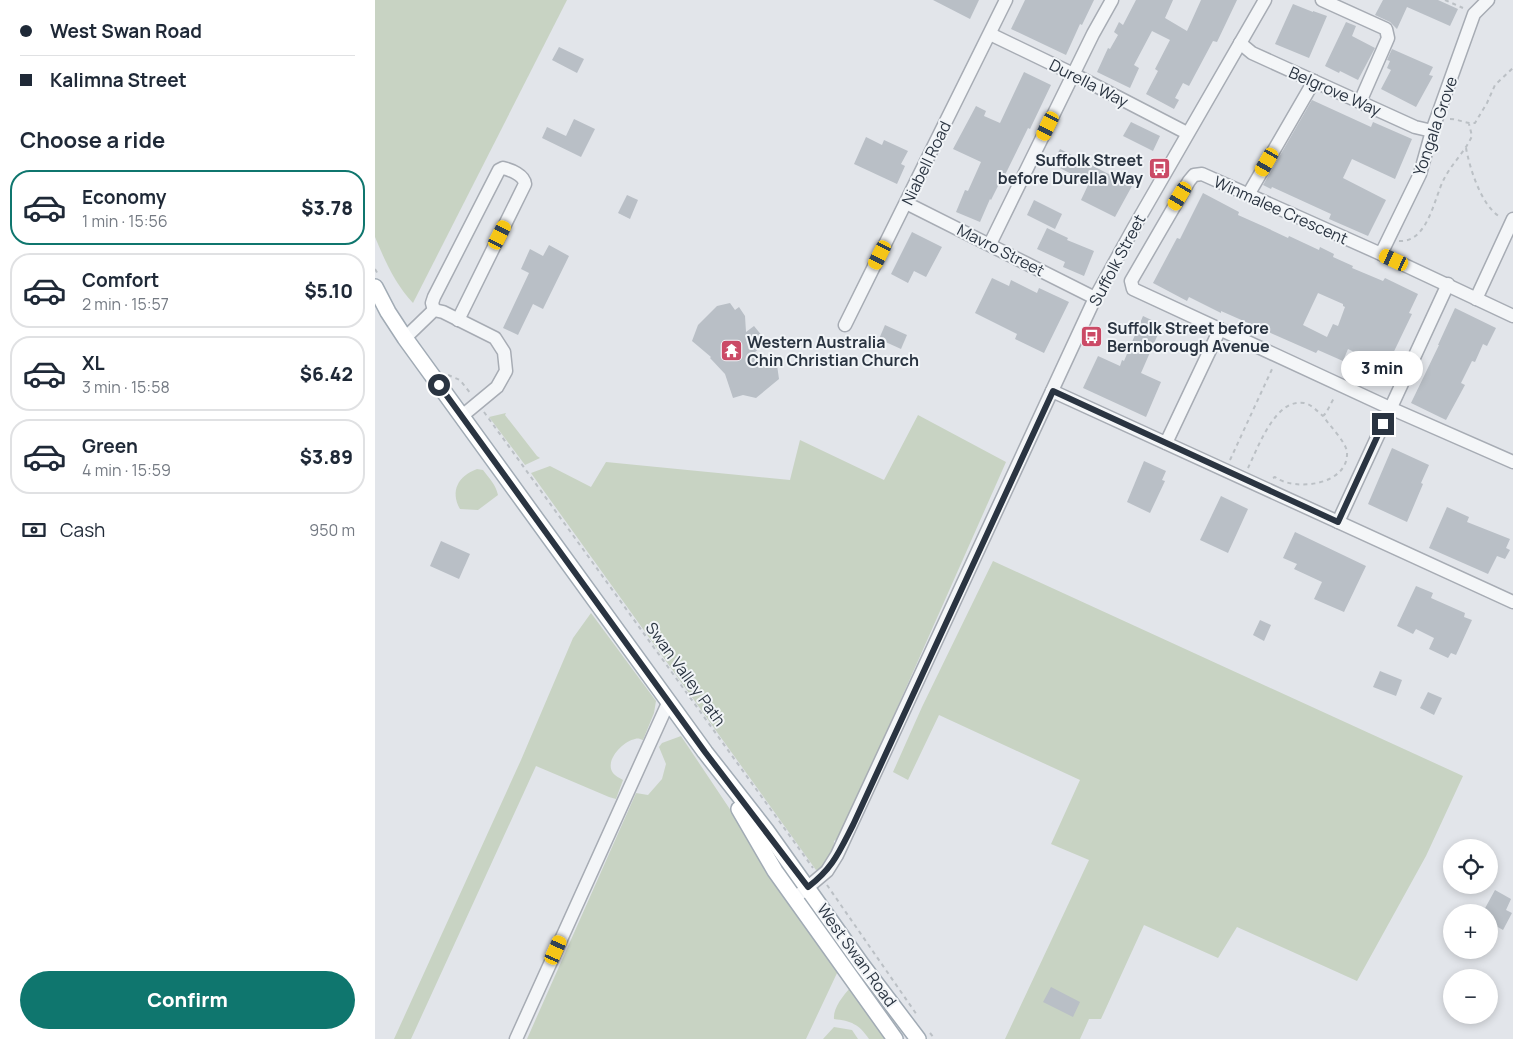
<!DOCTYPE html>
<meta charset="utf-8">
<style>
body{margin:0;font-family:Manrope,sans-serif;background:#f2f2f3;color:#1f2937;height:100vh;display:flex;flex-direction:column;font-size:19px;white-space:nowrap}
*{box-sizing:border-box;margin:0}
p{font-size:16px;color:#747a83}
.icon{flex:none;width:28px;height:28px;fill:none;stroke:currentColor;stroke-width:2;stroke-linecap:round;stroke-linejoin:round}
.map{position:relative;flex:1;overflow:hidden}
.sheet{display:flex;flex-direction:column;background:#fff;width:375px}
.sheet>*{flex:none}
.banner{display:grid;align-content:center;height:110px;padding:0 20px;background:#fff}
.fabs{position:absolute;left:1068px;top:839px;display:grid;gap:10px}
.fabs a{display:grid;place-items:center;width:55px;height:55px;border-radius:50%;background:#fff;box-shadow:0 2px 8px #0003;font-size:25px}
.end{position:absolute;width:22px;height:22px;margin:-11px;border:6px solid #2a3441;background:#fff;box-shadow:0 0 0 2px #fff}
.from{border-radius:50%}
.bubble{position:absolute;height:35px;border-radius:18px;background:#fff;box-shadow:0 2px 8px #0003;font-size:16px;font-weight:800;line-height:35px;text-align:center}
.car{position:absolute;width:15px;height:30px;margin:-15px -8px;border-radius:6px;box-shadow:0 0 4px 1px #0007;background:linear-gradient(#f5c518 24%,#345 0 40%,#f5c518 0 76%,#345 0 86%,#f5c518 0)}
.banner b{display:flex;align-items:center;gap:18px;height:48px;font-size:19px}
.banner b+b{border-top:1px solid #e0e1e3}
.banner i{width:12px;height:12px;background:#1f2937}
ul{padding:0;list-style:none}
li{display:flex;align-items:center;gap:15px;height:75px;margin:0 10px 8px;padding:0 10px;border:2px solid #e0e1e3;border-radius:20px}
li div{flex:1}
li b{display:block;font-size:19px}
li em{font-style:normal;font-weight:800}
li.selected{border-color:#0f766e}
li>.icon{width:45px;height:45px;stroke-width:1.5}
h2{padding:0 20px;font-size:22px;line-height:60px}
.pay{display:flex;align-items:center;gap:12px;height:55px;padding:0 20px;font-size:19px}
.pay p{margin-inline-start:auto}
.primary-button{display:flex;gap:10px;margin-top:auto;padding:10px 20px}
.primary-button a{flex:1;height:58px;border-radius:30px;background:#0f766e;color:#fff;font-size:20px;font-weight:800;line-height:58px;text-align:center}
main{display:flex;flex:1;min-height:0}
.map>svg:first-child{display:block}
.green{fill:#c8d3c3}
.building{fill:#b9bfc6;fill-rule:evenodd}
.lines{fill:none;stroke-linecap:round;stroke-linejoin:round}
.minor-casing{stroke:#a7acb4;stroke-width:15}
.major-casing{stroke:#a1abb5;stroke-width:18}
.path{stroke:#bbc0c5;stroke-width:2;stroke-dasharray:4 4;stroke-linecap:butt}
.minor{stroke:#f4f6f8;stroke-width:12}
.major{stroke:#fff;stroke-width:15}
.route{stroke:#2a3441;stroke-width:6}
.labels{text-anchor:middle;stroke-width:4;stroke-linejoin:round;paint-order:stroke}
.street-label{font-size:16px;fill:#2a3441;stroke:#f1f4f7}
.poi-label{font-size:16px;font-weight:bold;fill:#2a3441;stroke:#f1f4f7;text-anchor:start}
</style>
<main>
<section class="sheet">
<div class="banner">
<b><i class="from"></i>West Swan Road</b>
<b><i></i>Kalimna Street</b>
</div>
<h2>Choose a ride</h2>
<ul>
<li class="selected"><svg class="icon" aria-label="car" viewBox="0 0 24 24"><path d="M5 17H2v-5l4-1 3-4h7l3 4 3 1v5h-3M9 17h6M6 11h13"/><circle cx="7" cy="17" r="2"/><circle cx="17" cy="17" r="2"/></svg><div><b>Economy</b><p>1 min · 15:56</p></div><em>$3.78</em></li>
<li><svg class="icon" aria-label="car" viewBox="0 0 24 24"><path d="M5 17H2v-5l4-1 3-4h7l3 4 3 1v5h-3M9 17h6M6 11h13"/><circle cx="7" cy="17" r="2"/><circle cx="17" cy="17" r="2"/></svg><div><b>Comfort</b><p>2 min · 15:57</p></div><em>$5.10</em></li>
<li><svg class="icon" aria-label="car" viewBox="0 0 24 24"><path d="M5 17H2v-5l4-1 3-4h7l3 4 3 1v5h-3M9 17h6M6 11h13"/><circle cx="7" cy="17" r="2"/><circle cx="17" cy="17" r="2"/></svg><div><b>XL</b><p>3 min · 15:58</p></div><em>$6.42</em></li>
<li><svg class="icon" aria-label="car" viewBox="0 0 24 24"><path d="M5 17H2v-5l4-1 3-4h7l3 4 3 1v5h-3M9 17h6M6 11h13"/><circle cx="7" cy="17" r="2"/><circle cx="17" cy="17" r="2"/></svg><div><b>Green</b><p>4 min · 15:59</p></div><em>$3.89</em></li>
</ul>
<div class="pay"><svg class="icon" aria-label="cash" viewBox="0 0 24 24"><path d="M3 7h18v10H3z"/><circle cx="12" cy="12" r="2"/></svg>Cash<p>950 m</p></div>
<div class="primary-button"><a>Confirm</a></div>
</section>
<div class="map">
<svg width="1138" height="1039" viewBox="0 0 1138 1039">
<rect width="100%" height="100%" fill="#e2e5ea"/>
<g class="green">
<path d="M0 0H192L38 303C20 284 10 261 0 237Z"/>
<polygon points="131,413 130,415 162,456 165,458 150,465 114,417"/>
<path d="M543 415 631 462 465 837 459 841C459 852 452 868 441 870L156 473 175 466 216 487 231 462 415 480 425 440 509 480Z"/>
<path d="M102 469 108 470C114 478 121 485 123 495L103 510 85 509C75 491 83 476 102 469Z"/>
<polygon points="618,561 1088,776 1051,856 982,981 862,927 843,958 769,925 726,1019 714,1019 705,1039 630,1039 714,860 676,844 705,780 564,715 533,780 518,772 547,707"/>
<path d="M216 613 281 701 279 713 268 740C265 739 263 738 260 739 248 741 229 761 238 773 240 776 245 778 248 780L241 799 234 797 161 766 36 1039H19L146 760 198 638Z"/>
<polygon points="306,736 463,971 431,1039 152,1039 261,793 273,795 287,779 291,764 284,747 287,743"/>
<path d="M475 988 510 1039H494C484 1024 476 1021 459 1019 458 1008 468 996 475 988Z"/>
<polygon points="459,1027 477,1030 483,1039 448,1039"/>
</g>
<g class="building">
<polygon points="558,0 604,0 595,19"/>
<polygon points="650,0 719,0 707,25 705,24 691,55 636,29"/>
<polygon points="761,0 798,0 790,18 812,31 826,0 862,0 842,42 838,41 814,86 808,83 800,98 804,100 799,109 771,94 783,71 780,69 795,40 777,31 759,65 764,68 755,88 722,72 733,48 735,49 743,35 739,32 744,22 748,25"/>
<polygon points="1008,0 1063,0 1083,9 1075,26 1032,7 1022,29 1015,22 1000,15"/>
<polygon points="918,4 938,12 938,11 952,16 934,58 900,44"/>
<polygon points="971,22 981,26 977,36 1000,48 983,80 965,71 964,73 950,66"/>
<polygon points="184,47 209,59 202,73 177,60"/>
<polygon points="1017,49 1058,67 1054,75 1058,76 1041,107 1006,89 1016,70 1012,68 1015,61 1012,60"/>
<polygon points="649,72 676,85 655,129 653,128 629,177 628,176 616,200 615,199 605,222 581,212 590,190 593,191 606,162 578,149 601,106 611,111 609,116 625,123"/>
<polygon points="937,100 996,127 998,122 1037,139 1020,179 977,159 968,178 1011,200 993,236 954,219 956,214 897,187 896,189 888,185"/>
<polygon points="199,119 220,129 206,157 167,138 172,127 191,136"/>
<polygon points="756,122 785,136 778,151 748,136"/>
<polygon points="491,137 507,145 509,140 533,151 526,164 530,166 522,184 479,164"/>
<polygon points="685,149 757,186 740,217 706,200 714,183 677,164"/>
<path d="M828 193 864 212 863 215 890 227 913 238 914 236 944 250 945 247 959 254 958 257 978 266 977 268 1008 281 1010 278 1043 294 1034 313 1037 314 1011 368 973 349 968 361 943 350 941 353 846 311V313L814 297 812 301 778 283 802 238 805 239ZM943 293 968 304V306L970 307 963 326 958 324 952 337 928 325Z"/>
<polygon points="252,195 263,200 255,219 243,213"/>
<polygon points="659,200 687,214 680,229 652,215"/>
<polygon points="672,228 693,238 692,240 719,251 709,276 688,267 690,262 662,249"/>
<polygon points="537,232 567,247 551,277 539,271 533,283 516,274"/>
<polygon points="174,245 194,256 168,309 158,304 143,335 128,328 154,273 146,269 155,249 168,256"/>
<polygon points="617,278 634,286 636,280 662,293 664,288 694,302 669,353 640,339 642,334 600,313"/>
<polygon points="355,303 360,310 364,307 370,316 371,332 379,326 392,342 380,352 402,365 404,379 381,398 368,395 358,398 350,374 335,358 336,357 317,341 323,325 342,306"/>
<polygon points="1080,308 1121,328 1112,346 1108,344 1100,362 1097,361 1086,383 1090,385 1071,420 1036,403 1064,345 1063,345"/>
<polygon points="768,316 787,325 766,373 786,382 771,417 708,388 723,356 745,366 747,360 749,361"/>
<polygon points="510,325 532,335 526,349 504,339"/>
<polygon points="1017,448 1054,465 1046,483 1048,484 1032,522 993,504"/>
<polygon points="769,461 791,471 787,480 790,481 775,513 752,502"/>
<polygon points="846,496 873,509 853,553 825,540"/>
<polygon points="1072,507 1094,517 1092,522 1135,539 1131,548 1135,550 1130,559 1122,556 1113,574 1054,548"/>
<polygon points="920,532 991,566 969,612 939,599 947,582 919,569 922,564 908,558"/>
<polygon points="66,541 95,554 84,579 55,566"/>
<polygon points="1041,586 1058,593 1056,598 1090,613 1089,617 1097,620 1081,655 1076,653 1073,658 1054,649 1059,638 1041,629 1038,634 1022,626"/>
<polygon points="885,620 896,625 889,641 878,635"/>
<polygon points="1005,671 1027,680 1021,696 998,687"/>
<polygon points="1053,692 1067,698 1059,715 1045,708"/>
<polygon points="1120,890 1136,899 1131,910 1137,913 1128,930 1114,922 1114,912 1108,912"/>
<polygon points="676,987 705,1002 698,1017 668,1002"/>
</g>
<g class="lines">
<defs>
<g id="minor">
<polyline points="947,0 1011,29 1013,38 985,102"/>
<polyline points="615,34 698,74 812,133"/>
<polyline points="865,43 877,53 1040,127 1057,131"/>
<polyline points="873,195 939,81"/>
<polyline points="531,203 720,298"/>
<polyline points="615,244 718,34 737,0"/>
<polyline points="1006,254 1045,174 1057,131 1099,14 1113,0"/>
<polyline points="1101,299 1138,219"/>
<path d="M59 310 57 303 59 297 124 170 128 168C136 170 149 175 150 184L83 320"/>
<polyline points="1138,316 1006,254 827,174 819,175 814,181 756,281 758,289 1015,408 1138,462"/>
<polyline points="470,325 631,0"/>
<polyline points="30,338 59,310 68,312 120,338 129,352 131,371 122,387 87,416"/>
<polyline points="677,391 1138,602"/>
<polyline points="791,443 845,329"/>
<polyline points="963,522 1073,284"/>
<polyline points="420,898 452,871 462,855 720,298 758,229 890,0"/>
<polyline points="141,1039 294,701"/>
</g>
<g id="major">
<polyline points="0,287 13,312 30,338 330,752 391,830 487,965 543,1039"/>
<polyline points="364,809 400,871 520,1039"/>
</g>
</defs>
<use href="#minor" class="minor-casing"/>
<use href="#major" class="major-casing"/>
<g class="path">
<polyline points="1070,0 1088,8"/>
<path d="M1075 119C1084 119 1091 124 1100 123L1112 103 1120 85 1138 68"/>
<path d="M1091 148C1095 169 1106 205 1125 217"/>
<path d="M1024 241C1053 243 1059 198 1069 179 1077 163 1090 152 1097 136L1094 124"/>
<polyline points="0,269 3,274"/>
<polyline points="73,375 85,380 96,394"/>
<polyline points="109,412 438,868"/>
<polyline points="855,460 898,367"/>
<path d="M873 468C883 448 900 398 929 403 936 404 942 411 948 416"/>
<path d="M898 478 900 477C920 492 974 485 972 452 971 442 954 425 948 416L951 413 960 396"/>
<polyline points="452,885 542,1015"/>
<polyline points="555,1033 560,1039"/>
</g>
<use href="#minor" class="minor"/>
<use href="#major" class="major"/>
</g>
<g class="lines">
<path class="route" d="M64 385 330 752 433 887C458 868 464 852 478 825L678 391 963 522 1008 424"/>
</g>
<defs>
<symbol id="bus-square" viewBox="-11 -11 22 22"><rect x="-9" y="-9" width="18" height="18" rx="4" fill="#cb4a66" stroke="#f1f4f7"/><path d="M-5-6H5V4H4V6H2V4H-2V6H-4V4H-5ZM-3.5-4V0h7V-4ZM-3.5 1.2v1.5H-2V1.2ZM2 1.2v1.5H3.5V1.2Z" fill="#fff"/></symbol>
<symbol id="temple-square" viewBox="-11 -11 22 22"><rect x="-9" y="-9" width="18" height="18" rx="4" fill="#cb4a66" stroke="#f1f4f7"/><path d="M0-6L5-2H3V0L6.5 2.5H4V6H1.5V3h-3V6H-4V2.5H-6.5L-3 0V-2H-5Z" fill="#fff"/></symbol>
</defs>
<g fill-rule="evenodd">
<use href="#bus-square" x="772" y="156" width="25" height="25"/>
<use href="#bus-square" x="704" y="324" width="25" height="25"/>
<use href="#temple-square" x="344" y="338" width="25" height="25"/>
</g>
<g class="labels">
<g class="street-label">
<text transform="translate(714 83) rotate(27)" y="6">Durella Way</text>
<text transform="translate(960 91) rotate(24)" y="6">Belgrove Way</text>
<text transform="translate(1060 126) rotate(-71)" y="6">Yongala Grove</text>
<text transform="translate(551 163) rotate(-64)" y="6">Niabell Road</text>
<text transform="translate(906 210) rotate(24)" y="6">Winmalee Crescent</text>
<text transform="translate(626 250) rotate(27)" y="6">Mavro Street</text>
<text transform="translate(742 260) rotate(-62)" y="6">Suffolk Street</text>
<text transform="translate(311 674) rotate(54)" y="6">Swan Valley Path</text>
<text transform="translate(482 955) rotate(54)" y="6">West Swan Road</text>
</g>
<g class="poi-label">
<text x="768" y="166" text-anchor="end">Suffolk Street<tspan x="768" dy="18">before Durella Way</tspan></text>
<text x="732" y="334">Suffolk Street before<tspan x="732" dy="18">Bernborough Avenue</tspan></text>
<text x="372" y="348">Western Australia<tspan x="372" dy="18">Chin Christian Church</tspan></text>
</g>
</g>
</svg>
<div class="fabs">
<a><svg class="icon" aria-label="locate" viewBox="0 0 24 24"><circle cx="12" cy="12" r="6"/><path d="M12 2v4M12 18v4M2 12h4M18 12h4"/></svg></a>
<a>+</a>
<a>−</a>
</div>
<i class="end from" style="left:64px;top:385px"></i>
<i class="end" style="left:1008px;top:424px"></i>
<div class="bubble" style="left:966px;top:351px;width:82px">3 min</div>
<i class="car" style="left:673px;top:126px;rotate:206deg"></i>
<i class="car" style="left:892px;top:162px;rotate:210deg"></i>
<i class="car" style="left:805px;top:196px;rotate:211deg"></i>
<i class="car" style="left:125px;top:235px;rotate:27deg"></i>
<i class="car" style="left:505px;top:255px;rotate:207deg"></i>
<i class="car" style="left:1019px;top:260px;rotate:295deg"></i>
<i class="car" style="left:181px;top:950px;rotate:24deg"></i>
</div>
</main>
